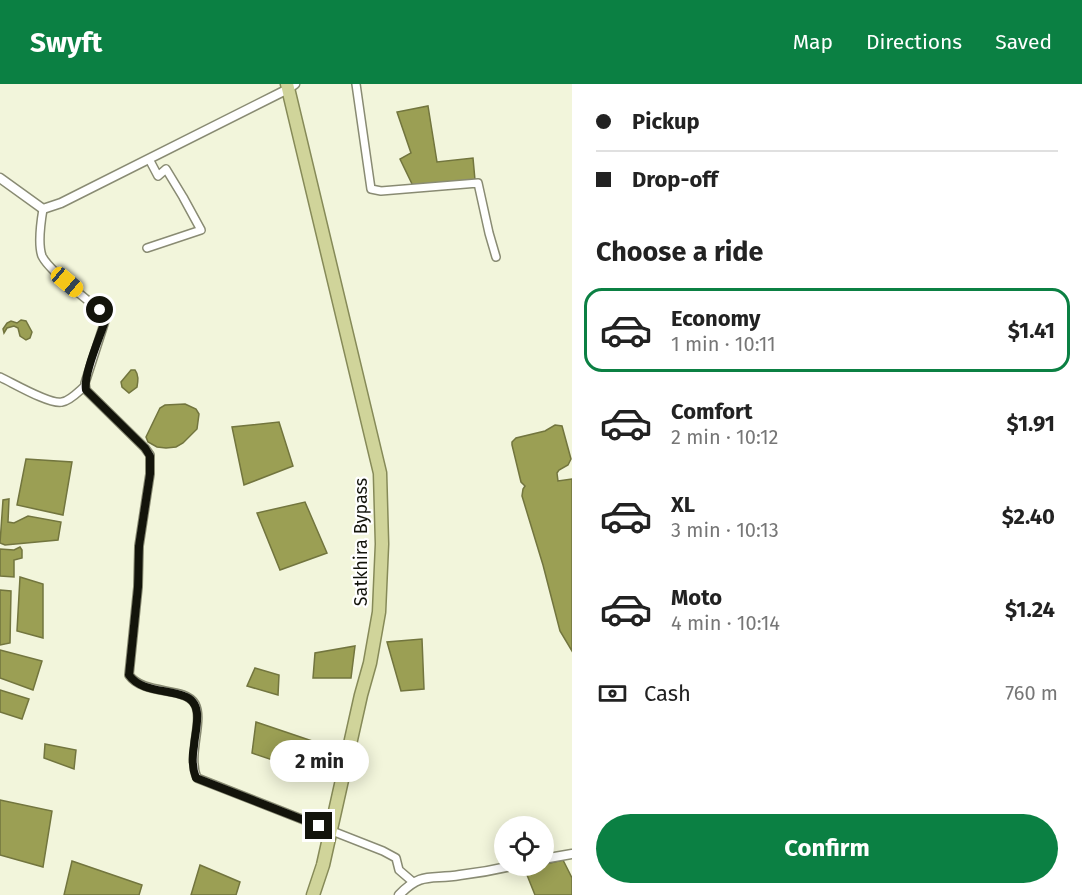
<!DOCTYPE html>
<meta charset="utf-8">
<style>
body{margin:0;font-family:"Fira Sans",sans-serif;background:#f2f2f2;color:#222;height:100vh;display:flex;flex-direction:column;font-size:22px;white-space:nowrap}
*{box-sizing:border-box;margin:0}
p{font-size:20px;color:#767676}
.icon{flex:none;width:33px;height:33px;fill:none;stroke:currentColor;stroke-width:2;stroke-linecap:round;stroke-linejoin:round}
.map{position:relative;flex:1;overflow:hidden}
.panel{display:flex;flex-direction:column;background:#fff;width:510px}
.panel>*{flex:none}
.hud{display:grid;align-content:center;height:132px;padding:0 24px;background:#fff}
.tools{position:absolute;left:494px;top:732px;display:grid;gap:12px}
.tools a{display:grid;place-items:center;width:60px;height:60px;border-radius:50%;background:#fff;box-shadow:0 3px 15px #0003;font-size:30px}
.end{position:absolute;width:27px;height:27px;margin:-14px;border:8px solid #13140b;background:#fff;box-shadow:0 0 0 3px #fff}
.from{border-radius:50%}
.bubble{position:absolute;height:42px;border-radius:21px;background:#fff;box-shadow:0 3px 15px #0003;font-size:20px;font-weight:700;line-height:42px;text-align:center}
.car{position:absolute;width:18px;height:36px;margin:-18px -9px;border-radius:8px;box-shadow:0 0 4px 2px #0007;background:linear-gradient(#f5c518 24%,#345 0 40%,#f5c518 0 76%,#345 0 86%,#f5c518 0)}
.hud b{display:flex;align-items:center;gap:21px;height:57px;font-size:22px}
.hud b+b{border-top:2px solid #e0e0e0}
.hud i{width:15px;height:15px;background:#222}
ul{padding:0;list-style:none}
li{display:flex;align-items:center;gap:18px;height:84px;margin:0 12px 9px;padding:0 12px;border:3px solid transparent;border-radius:18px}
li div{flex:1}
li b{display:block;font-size:22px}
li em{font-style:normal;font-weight:700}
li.selected{border-color:#0b8043}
li>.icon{width:54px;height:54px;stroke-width:1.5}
h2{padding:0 24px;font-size:27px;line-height:72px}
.pay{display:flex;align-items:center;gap:15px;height:66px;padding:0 24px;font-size:22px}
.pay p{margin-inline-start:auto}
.button{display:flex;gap:12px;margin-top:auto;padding:12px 24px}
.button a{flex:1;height:69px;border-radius:36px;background:#0b8043;color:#fff;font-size:24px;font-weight:700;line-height:69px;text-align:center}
header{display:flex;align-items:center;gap:36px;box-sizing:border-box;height:84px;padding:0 30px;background:#0b8043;color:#fff}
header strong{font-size:28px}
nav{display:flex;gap:33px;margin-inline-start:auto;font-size:21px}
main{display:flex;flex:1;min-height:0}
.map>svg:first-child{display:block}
.water{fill:#9b9f54;stroke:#72753e;stroke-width:1.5}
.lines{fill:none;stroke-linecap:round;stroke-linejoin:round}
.minor-casing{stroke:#898b73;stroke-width:10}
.tertiary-casing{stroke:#898b73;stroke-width:11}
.trunk-casing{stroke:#868a58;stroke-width:15}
.minor{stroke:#fff;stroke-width:7}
.tertiary{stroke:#fff;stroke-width:8}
.trunk{stroke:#d0d49a;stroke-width:12}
.route{stroke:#13140b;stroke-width:8}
.labels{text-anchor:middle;stroke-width:4.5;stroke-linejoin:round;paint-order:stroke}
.street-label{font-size:18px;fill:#13140b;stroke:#fff}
</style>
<header>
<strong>Swyft</strong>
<nav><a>Map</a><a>Directions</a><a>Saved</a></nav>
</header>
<main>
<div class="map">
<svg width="572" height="811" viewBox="0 0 572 811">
<rect width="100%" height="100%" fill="#f2f5db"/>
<g class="water">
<polygon points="428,22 437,78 473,74 475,96 413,102 400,75 411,69 397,28"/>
<polygon points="21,236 26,237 32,248 30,254 26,256 20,252 18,244 14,242 7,244 4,249 3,245 7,239 11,237 17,239"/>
<path d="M131 286H135C139 291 138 297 137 303L129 309 122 303 121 298Z"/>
<polygon points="185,320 196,325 199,330 197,345 183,359 176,363 166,364 157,363 148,358 146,353 160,324 165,321"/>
<polygon points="279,338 293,382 244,401 232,343"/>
<polygon points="555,341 562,342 571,375 568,381 559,386 557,389 558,397 572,395 572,567 560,547 543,481 522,412 523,405 525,402 521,398 512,361 512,358 516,354 545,347"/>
<polygon points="26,375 72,378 63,431 17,421"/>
<polygon points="9,415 8,438 14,439 28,432 61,438 58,456 5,461 0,459 3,416"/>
<polygon points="305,418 327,469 280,486 257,429"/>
<polygon points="20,463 22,466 22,474 14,476 14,493 0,492 0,465 14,466"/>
<polygon points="20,493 43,500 43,554 17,547"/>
<polygon points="0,506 11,507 10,559 0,561"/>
<polygon points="422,555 424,605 401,607 387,558"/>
<polygon points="355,562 351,594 313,594 315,569"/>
<polygon points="0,566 42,577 33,606 0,594"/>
<polygon points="255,584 279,591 278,611 247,602"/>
<polygon points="0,606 29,615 22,635 0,628"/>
<polygon points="256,638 336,665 329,695 252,669"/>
<polygon points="45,660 76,666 74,685 44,674"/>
<polygon points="0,716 52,727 43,783 0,771"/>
<polygon points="563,776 572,794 572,811 535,811 527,791 529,784"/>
<polygon points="72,777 142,801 139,811 64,811"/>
<polygon points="200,781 240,798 236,811 191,811"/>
</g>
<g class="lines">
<defs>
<g id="minor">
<polyline points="356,0 371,105 381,107 478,99 489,149 496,173"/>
<path d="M43 125C41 137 38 161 42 172 49 187 89 217 103 229L105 237 85 299 86 306 145 364 150 371V390L139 462 138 503 129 591C144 612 185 602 195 620 204 637 187 671 197 694L383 767 396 774 399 786 413 798"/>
<polyline points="147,164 201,146 183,113 166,85 158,92 149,75"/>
<path d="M0 293C13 299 50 321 62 318 70 317 79 307 85 302"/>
</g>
<g id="tertiary">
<polyline points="0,94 43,125 61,119 288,5 295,0"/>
<polyline points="543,775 572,770"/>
<path d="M399 811C422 787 431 796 460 791 477 789 494 786 511 782"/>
</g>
<polyline id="trunk" points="287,0 380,389 382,460 379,528 370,579 361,611 323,781 313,811"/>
</defs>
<use href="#minor" class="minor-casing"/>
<use href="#tertiary" class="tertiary-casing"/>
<use href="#trunk" class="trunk-casing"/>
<use href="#minor" class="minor"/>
<use href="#tertiary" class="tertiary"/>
<use href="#trunk" class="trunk"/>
</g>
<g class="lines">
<path class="route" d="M100 226 104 229 105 237C100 253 83 291 86 306L145 364 150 372V390L139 462 138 503 129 591C141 608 166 605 184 612 205 619 195 646 194 662 192 673 192 684 196 694L319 742"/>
</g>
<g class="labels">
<g class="street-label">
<text transform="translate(361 458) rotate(-90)" y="6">Satkhira Bypass</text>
</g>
</g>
</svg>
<div class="tools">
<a><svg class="icon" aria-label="locate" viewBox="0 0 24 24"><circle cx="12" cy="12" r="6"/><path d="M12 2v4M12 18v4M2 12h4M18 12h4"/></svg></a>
</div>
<i class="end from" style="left:100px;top:226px"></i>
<i class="end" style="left:319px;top:742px"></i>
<div class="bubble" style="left:270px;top:656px;width:99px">2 min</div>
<i class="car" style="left:67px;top:198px;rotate:130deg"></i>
</div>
<section class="panel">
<div class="hud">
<b><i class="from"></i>Pickup</b>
<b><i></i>Drop-off</b>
</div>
<h2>Choose a ride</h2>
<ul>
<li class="selected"><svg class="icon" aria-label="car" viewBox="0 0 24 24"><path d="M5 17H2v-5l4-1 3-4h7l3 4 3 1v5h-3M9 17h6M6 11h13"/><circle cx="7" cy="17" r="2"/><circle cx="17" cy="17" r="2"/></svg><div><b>Economy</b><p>1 min · 10:11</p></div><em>$1.41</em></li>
<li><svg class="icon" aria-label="car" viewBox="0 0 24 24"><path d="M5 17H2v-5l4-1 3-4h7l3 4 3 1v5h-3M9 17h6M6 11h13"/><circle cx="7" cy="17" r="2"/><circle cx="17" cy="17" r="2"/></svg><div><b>Comfort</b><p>2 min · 10:12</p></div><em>$1.91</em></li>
<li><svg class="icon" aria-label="car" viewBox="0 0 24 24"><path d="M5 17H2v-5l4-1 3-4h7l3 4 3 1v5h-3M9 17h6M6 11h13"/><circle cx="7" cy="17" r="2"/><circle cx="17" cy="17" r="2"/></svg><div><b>XL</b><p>3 min · 10:13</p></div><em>$2.40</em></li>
<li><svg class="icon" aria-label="car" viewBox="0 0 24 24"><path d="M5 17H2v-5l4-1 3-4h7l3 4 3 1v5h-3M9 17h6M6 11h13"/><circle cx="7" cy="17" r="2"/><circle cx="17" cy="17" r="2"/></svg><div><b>Moto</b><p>4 min · 10:14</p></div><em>$1.24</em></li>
</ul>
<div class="pay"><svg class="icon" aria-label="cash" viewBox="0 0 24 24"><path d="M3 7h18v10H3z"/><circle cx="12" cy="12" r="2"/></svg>Cash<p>760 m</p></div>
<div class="button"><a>Confirm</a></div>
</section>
</main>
